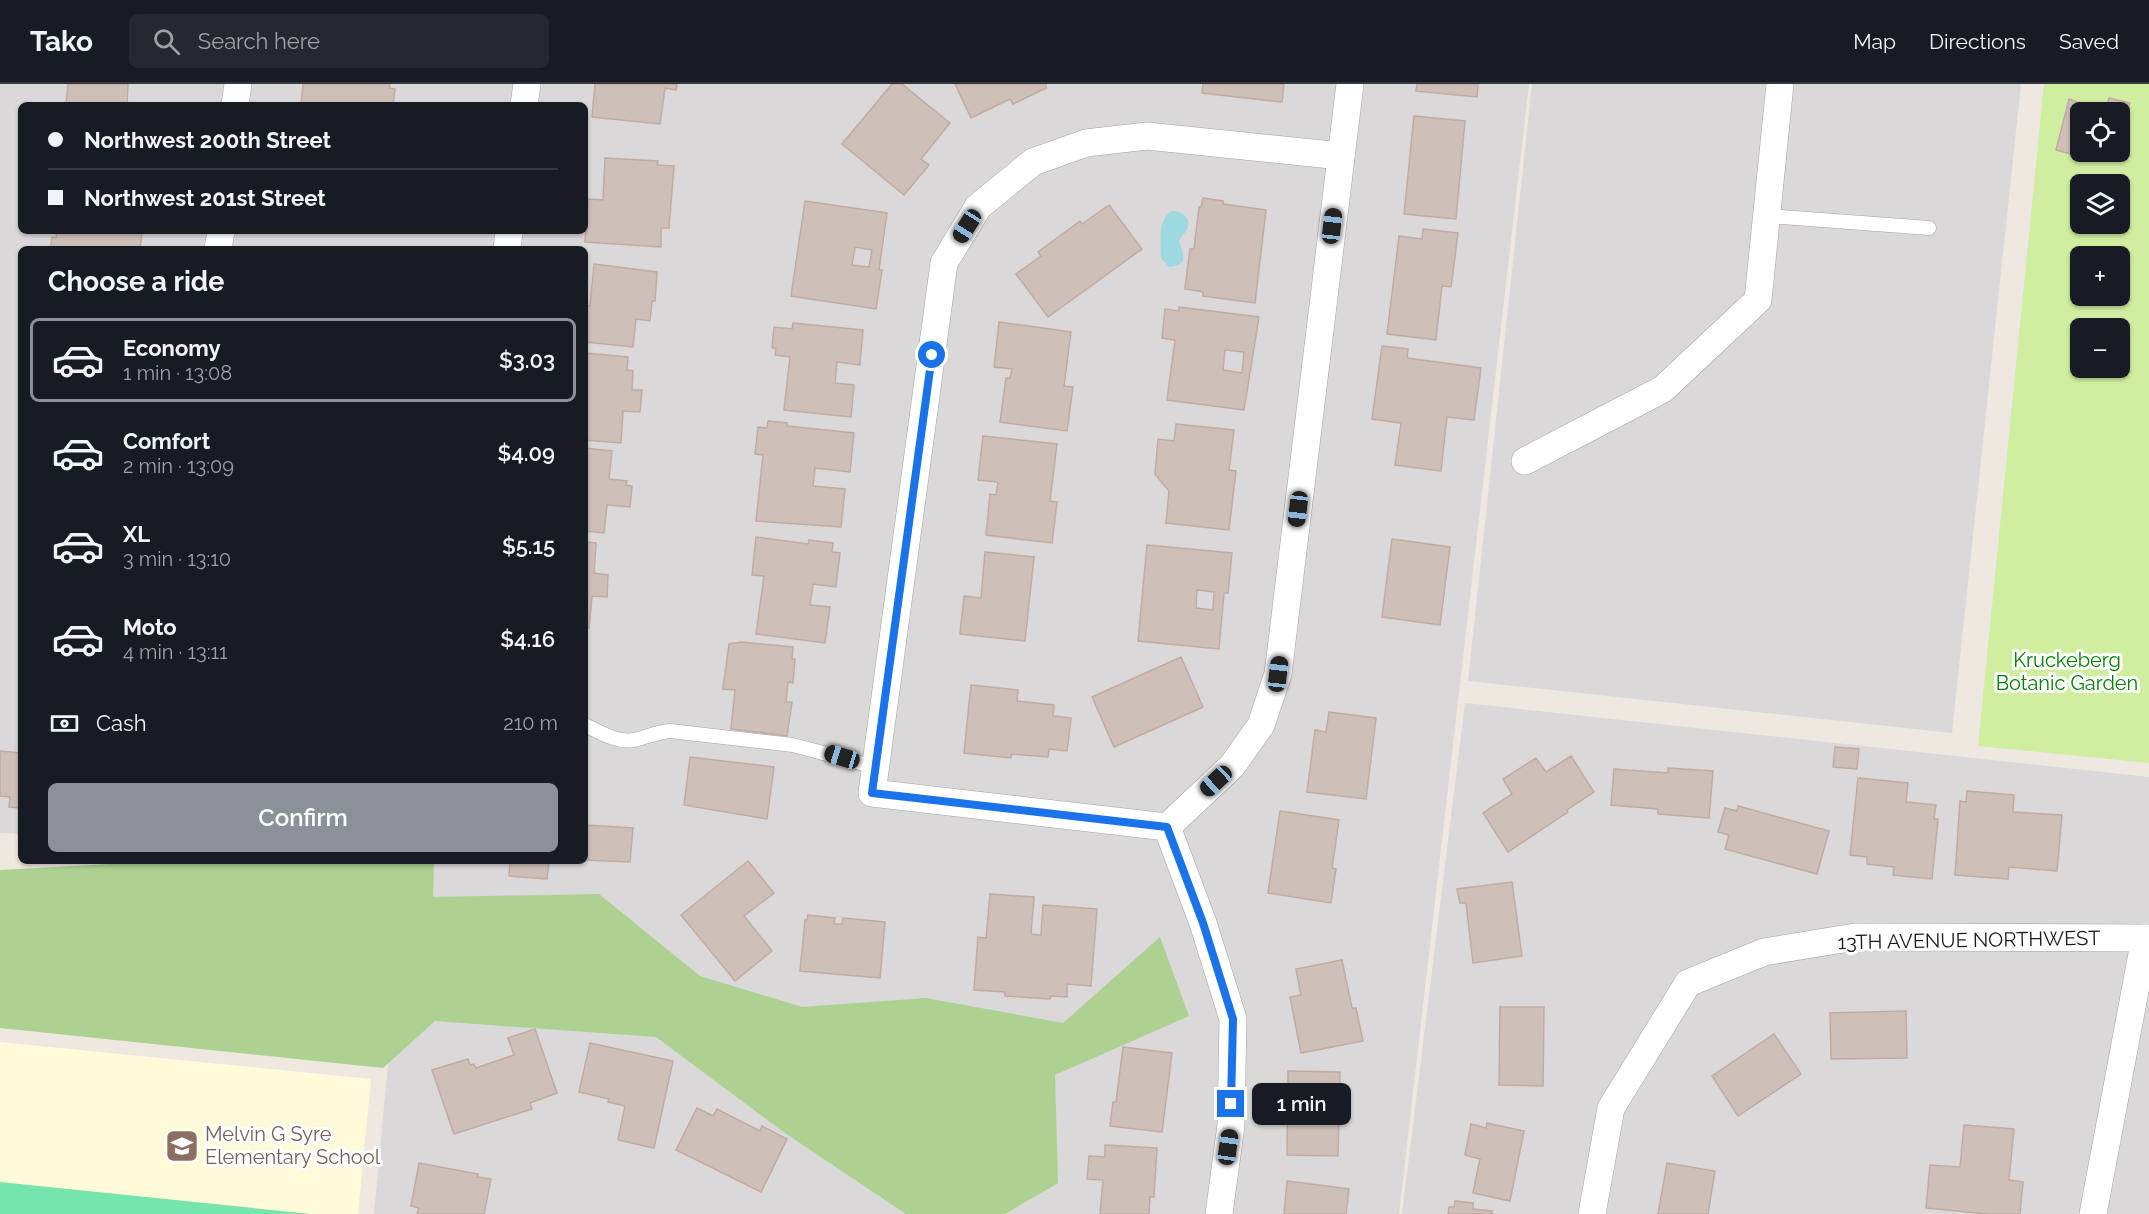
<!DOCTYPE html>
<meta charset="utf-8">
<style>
body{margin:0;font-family:Raleway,sans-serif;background:#242831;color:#f1f3f6;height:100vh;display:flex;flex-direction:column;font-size:22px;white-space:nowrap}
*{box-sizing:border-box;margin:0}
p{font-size:20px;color:#9ea1a6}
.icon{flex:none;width:33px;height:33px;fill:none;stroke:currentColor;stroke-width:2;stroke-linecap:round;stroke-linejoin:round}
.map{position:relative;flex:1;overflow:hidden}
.panel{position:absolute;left:18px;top:162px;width:570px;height:618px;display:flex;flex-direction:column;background:#171b24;border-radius:9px;box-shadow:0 2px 4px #0004}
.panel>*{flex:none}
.banner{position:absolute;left:18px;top:18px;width:570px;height:132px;border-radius:9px;box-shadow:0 2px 4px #0004;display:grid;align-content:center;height:132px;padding:0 30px;background:#171b24}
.fabs{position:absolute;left:2070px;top:18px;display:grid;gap:12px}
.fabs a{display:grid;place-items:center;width:60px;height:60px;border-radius:9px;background:#171b24;box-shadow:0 2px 4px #0004;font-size:30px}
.end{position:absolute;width:27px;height:27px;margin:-14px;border:8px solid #1a73e8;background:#fff;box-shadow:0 0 0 3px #fff}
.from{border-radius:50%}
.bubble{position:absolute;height:42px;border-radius:9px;background:#171b24;box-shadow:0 2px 4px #0004;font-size:20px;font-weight:600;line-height:42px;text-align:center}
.car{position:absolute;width:18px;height:36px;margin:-18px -9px;border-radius:8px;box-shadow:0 0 4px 2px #0007;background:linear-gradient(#222 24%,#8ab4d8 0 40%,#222 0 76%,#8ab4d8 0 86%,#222 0)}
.banner b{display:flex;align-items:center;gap:21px;height:57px;font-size:22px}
.banner b+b{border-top:2px solid #363941}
.banner i{width:15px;height:15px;background:#f1f3f6}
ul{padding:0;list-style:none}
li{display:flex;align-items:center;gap:18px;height:84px;margin:0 12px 9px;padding:0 18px;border:3px solid transparent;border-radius:9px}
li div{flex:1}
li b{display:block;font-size:22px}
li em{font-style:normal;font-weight:600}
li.selected{border-color:#8c9099}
li>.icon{width:54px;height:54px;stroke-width:1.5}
h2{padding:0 30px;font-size:27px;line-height:72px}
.pay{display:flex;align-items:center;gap:15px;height:66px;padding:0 30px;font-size:22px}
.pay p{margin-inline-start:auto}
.cta{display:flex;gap:12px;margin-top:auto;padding:12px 30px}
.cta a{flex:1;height:69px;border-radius:9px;background:#8c9099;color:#fff;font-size:24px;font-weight:600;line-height:69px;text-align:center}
header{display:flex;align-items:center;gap:36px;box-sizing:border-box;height:84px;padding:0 30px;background:#171b24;border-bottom:2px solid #363941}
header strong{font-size:28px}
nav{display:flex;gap:33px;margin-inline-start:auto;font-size:21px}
.search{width:420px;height:54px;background:#242831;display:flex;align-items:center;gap:15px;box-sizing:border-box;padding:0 21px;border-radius:9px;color:#9ea1a6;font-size:22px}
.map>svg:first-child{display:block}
.residential{fill:#dad8d9;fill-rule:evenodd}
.education{fill:#fffad8}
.grass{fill:#d0eea0;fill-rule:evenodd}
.forest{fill:#acd191}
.pitch{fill:#76e5ad}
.water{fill:#9cd9e0}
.building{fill:#cec0b9;stroke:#c1aba1;stroke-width:1.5;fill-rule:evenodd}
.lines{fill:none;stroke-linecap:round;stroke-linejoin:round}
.service-casing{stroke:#a3a3a3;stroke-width:15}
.minor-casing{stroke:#a3a3a3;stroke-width:28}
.service{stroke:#fff;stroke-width:14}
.minor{stroke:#fff;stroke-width:27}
.route{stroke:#1a73e8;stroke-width:8}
.labels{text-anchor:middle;stroke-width:6;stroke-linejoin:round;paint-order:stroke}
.park-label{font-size:20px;fill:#068102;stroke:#fff}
.street-label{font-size:20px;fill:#1c1c1c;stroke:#fff}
.education-label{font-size:20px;fill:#785e54;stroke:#fff;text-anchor:start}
</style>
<header>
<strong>Tako</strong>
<div class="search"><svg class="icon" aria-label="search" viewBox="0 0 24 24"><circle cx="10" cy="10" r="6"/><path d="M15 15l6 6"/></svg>Search here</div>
<nav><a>Map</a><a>Directions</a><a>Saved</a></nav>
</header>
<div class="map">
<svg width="2149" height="1130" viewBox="0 0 2149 1130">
<rect width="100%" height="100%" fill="#eee8e0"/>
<g class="residential">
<path d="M0 0H1529L1399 1130H374L407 777H585V165H21V750L0 749ZM21 21H585V147H21Z"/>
<polygon points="1532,0 2021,0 1952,649 1468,597"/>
<polygon points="1465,619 2149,693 2149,1130 1402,1130"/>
</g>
<polygon class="education" points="0,958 371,995 358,1130 0,1130"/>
<path class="grass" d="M2044 0H2149V679L1978 662ZM2080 28H2120V68H2080ZM2080 100H2120V140H2080ZM2080 172H2120V212H2080ZM2080 244H2120V284H2080Z"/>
<polygon class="forest" points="165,777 342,777 376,780 377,777 434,777 433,813 599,810 700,892 802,923 926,914 1063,939 1160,853 1189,932 1055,991 1058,1099 1005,1130 906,1130 782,1047 656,953 435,937 383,984 0,944 0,786"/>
<polygon class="pitch" points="0,1098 311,1130 0,1130"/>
<path class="water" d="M1172 127C1179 127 1191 132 1188 143 1187 147 1182 152 1179 156 1182 171 1191 180 1169 183L1161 174C1161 160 1157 135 1172 127Z"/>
<g class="building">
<polygon points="68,0 128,0 127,21 63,21 66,20"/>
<polygon points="303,0 390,0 389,4 395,5 393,21 301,21"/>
<polygon points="595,0 677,0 676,6 665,4 660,40 592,33"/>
<polygon points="892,0 902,0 950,39 921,75 929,81 904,111 842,60"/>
<polygon points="955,0 1046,0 1046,4 1013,20 1010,15 971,34"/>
<polygon points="1203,0 1284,0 1282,18 1202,9"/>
<polygon points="1417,0 1478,0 1477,13 1416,7"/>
<polygon points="2109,14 2130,19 2120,57 2120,28 2105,28"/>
<polygon points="2069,15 2097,25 2096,28 2080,28 2080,68 2084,68 2082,73 2056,66"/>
<polygon points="1414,32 1465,37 1456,135 1404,130"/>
<polygon points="2094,68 2117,68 2115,73"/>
<polygon points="605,74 658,77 657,81 674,82 669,144 661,144 661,163 585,158 588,115 603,116"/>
<polygon points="1203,114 1223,117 1223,120 1266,126 1255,219 1203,212 1203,208 1185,205 1190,165 1194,165 1199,123 1201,123"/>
<path d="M805 117 887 129 879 186H882L876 225 791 212ZM855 163 872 166 869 183 852 181Z"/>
<polygon points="1109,121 1142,165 1048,233 1016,190 1041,172 1038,168 1080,137 1082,140"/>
<polygon points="1423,145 1458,149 1451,203 1442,202 1436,256 1387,250 1399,152 1422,155"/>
<polygon points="57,147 129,147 142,149 140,165 50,165 52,153 56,154"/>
<polygon points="594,180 657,188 655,217 652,217 650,237 636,235 633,263 585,258 585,221 590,222"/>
<path d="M1179 223 1259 233 1244 326 1167 316 1175 256 1162 254 1165 225 1179 227ZM1225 266 1244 268 1242 289 1223 286Z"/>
<polygon points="999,238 1071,248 1064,302 1073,303 1067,347 1000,338 1006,294 1010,294 1012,285 994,283"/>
<polygon points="793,239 863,246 860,281 837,278 835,299 854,301 851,333 784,326 790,273 775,271 776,264 772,264 774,243 792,245"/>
<polygon points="1382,262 1408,265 1407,274 1481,284 1474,336 1447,333 1441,387 1395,381 1401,339 1372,335"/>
<polygon points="585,269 628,273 627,286 633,287 632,306 642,306 640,328 623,327 621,359 585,356"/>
<polygon points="768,337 787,339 787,342 854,349 850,388 815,384 813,402 845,405 841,443 756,437 763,371 755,370 758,343 767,344"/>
<polygon points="1176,340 1234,346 1229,386 1236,387 1229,446 1166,439 1169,407 1155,390 1158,355 1174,357"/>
<polygon points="983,352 1057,360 1050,417 1057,418 1052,459 986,451 990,410 996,411 998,398 978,396"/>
<polygon points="585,364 612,367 609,395 627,397 626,401 632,402 630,423 607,421 604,449 585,447"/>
<polygon points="756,453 808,460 809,456 833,459 832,468 840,469 836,503 813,500 810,521 830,523 825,559 756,550 764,492 752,491"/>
<polygon points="1392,455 1450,463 1440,541 1382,533"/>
<polygon points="585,458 596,459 594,489 608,491 607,513 592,512 589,544 585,543"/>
<path d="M1147 461 1232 469 1228 509H1224L1219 565 1138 557ZM1197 506 1214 508 1213 526 1196 524Z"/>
<polygon points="985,468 1034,473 1025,557 960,550 964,512 981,514"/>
<polygon points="741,558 793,563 792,575 795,575 793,599 788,598 786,618 792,618 787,652 731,645 735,606 723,605 729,560"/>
<polygon points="1181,573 1203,623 1114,663 1092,613"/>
<polygon points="971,601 1018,606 1017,617 1054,621 1053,632 1071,634 1067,667 1049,665 1048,673 1011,670 1011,674 964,669"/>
<polygon points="1329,628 1376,634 1366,715 1307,708 1315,646 1326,648"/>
<polygon points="1835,663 1859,665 1857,685 1833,683"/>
<polygon points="0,667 21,669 21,724 9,723 10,713 0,712"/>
<polygon points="1571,672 1594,708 1567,726 1568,728 1508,768 1483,729 1512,710 1503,695 1536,674 1546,688"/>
<polygon points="690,673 774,683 767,735 684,721"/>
<polygon points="1668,684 1713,687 1709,734 1658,730 1658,725 1611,721 1614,685 1668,689"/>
<polygon points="1858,694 1908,699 1906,718 1936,721 1934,735 1938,735 1932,795 1893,791 1894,783 1867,780 1867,773 1850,771"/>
<polygon points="1967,707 2014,711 2013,728 2062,731 2057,787 2009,783 2008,795 1955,791 1960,717 1966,718"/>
<polygon points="1738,722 1829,747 1817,790 1725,765 1729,751 1718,748 1725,724 1737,727"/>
<polygon points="1280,727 1339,736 1332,784 1336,785 1331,819 1268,809"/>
<polygon points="585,741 633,744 630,778 585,776"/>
<polygon points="510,777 549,777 547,795 509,792"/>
<polygon points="748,777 774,809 744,832 772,867 735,897 681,831"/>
<polygon points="1512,798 1522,872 1473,879 1466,819 1460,819 1457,805"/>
<polygon points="990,810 1034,813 1031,850 1041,851 1043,821 1097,825 1091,902 1067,900 1067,913 1051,912 1050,915 1005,912 1005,908 974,906 978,853 986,854"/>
<polygon points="808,831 835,834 834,840 842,840 843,834 885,838 880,894 800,887 805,836 807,836"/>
<polygon points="1342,876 1352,924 1356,924 1363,957 1301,969 1290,913 1301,911 1296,885"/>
<polygon points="1500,923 1544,923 1543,1002 1499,1001"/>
<polygon points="1906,927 1907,974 1831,975 1830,929"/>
<polygon points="535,945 557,1009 530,1019 532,1025 454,1050 432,986 468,975 470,981 474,980 476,984 514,971 508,954"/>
<polygon points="1774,950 1801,990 1738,1032 1712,992"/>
<polygon points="590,959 673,977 654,1064 618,1056 625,1022 608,1018 609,1015 579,1008"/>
<polygon points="1123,963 1172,969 1162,1048 1110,1042 1113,1018 1116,1018"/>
<polygon points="1288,987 1340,988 1338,1072 1287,1071"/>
<polygon points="697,1024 713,1032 717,1025 760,1047 762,1042 787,1055 761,1108 676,1066"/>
<polygon points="1487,1039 1524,1047 1510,1117 1473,1109 1480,1075 1465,1071 1471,1040 1486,1044"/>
<polygon points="1964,1041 2014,1045 2009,1096 2023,1098 2020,1130 1988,1130 1926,1124 1930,1081 1960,1083"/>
<polygon points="1105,1061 1157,1064 1154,1113 1150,1113 1149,1130 1100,1130 1103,1096 1087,1095 1089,1072 1105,1073"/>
<polygon points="419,1079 478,1090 477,1093 491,1095 484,1130 417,1130 419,1124 411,1122"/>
<polygon points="1667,1079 1715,1087 1708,1130 1658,1130"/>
<polygon points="1287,1097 1349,1105 1346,1130 1284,1130"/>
<polygon points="1455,1117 1473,1119 1473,1125 1492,1127 1492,1130 1448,1130 1449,1123 1454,1123"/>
</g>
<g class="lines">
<defs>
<g id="service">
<polyline points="1768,132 1929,144"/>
<path d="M585 641C600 648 616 659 634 656 647 653 657 648 670 647L793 661 875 683"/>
</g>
<g id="minor">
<polyline points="235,21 238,0"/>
<polyline points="524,21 527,0"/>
<polyline points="218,165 221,147"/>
<polyline points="507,165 509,147"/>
<polyline points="1525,377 1663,305 1758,216 1780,0"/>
<polyline points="1167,743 872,709 944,179 978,123 1033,78 1086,59 1147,52 1341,72"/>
<polyline points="1219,1130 1231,1041 1233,935 1203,839 1167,743 1232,682 1261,641 1278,590 1350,0"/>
<polyline points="1592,1130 1611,1024 1688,899 1764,868 1855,853 2149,854"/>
<polyline points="2093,1130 2145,854"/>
</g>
</defs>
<use href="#service" class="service-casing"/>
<use href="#minor" class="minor-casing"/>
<use href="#service" class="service"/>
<use href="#minor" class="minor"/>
</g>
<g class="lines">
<polyline class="route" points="932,271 872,709 1167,743 1203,839 1233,935 1231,1020"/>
</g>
<defs>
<symbol id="school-square" viewBox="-11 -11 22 22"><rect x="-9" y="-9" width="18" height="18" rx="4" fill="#8d6e63" stroke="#fff"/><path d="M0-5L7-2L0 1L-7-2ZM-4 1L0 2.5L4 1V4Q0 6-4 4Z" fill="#fff"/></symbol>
</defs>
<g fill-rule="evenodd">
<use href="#school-square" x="163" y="1043" width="38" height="38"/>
</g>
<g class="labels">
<g class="park-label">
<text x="2067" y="583">Kruckeberg<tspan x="2067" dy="23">Botanic Garden</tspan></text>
</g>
<g class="street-label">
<text transform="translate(1969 856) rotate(-1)" y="7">13TH AVENUE NORTHWEST</text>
</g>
<g class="education-label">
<text x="205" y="1057">Melvin G Syre<tspan x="205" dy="23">Elementary School</tspan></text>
</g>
</g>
</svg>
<div class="fabs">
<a><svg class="icon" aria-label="locate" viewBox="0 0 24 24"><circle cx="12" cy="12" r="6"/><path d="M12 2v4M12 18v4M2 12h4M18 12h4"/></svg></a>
<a><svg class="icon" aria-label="layers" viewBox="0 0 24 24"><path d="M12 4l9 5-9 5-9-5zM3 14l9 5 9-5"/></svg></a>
<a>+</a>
<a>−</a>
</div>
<i class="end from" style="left:932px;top:271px"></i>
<i class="end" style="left:1231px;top:1020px"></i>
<div class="bubble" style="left:1252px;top:999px;width:99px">1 min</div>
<i class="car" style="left:967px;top:142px;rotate:212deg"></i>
<i class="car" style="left:1332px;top:142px;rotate:7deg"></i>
<i class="car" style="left:1298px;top:425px;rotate:187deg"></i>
<i class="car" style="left:1278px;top:590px;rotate:7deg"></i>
<i class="car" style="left:842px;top:673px;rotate:287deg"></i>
<i class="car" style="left:1216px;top:697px;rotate:227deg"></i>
<i class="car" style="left:1228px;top:1063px;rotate:8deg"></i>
<div class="banner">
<b><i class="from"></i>Northwest 200th Street</b>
<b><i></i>Northwest 201st Street</b>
</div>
<section class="panel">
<h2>Choose a ride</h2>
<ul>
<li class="selected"><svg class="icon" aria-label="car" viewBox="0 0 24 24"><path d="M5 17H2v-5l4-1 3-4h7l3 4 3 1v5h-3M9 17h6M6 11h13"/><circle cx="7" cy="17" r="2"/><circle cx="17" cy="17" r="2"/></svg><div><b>Economy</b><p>1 min · 13:08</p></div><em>$3.03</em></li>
<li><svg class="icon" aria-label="car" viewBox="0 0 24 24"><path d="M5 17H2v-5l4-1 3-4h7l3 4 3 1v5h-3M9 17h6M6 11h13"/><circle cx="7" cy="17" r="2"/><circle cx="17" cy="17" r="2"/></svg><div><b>Comfort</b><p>2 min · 13:09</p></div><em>$4.09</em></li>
<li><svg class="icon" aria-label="car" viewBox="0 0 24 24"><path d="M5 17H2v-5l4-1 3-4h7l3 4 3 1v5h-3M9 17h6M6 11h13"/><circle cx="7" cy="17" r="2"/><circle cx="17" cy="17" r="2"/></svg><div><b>XL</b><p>3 min · 13:10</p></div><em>$5.15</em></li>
<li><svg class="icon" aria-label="car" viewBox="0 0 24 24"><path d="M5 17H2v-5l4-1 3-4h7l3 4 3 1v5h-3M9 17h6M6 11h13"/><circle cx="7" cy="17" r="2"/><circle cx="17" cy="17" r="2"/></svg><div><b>Moto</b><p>4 min · 13:11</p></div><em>$4.16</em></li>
</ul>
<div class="pay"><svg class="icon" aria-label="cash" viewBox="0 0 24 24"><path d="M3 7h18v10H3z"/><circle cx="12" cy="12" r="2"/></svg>Cash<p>210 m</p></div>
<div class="cta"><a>Confirm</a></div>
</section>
</div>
